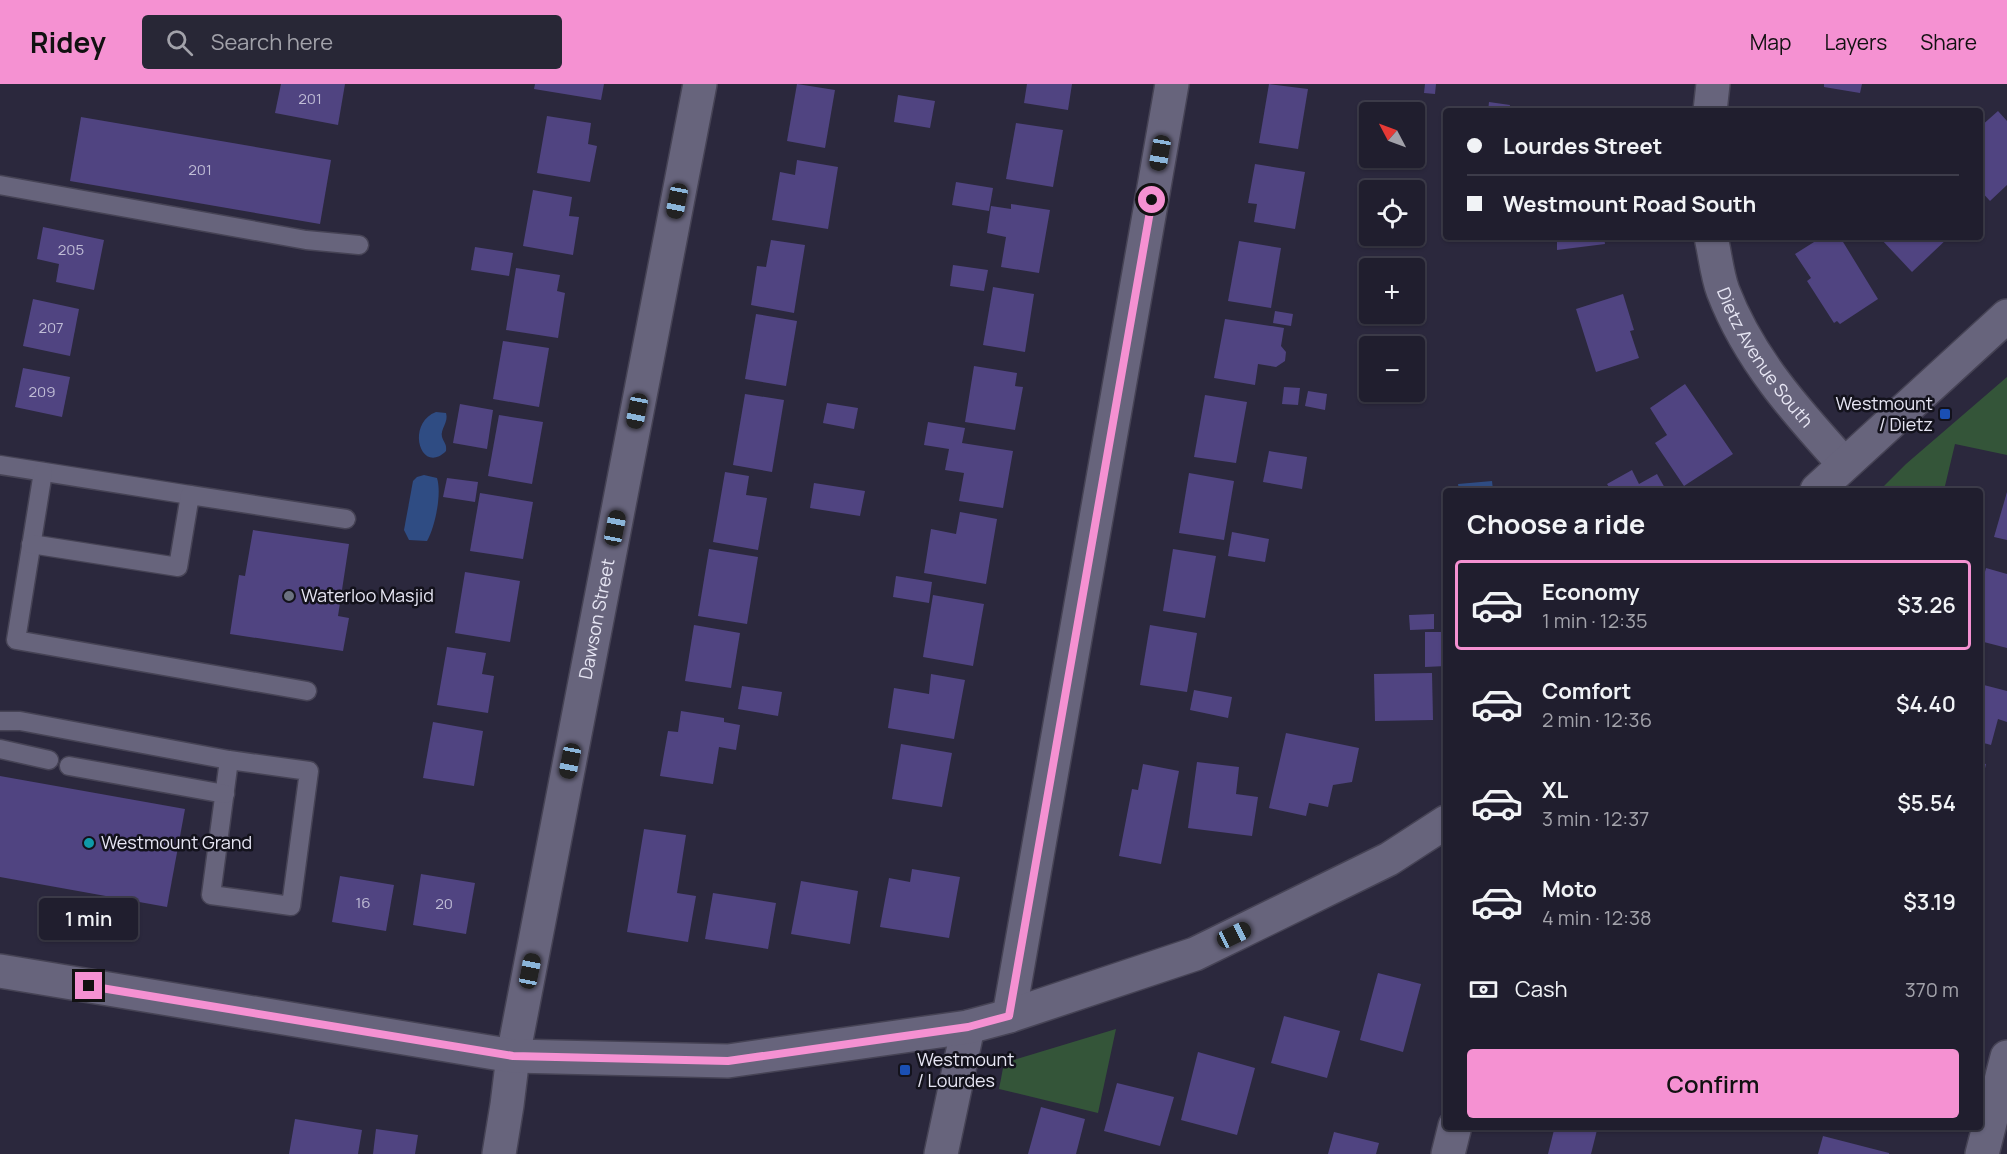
<!DOCTYPE html>
<meta charset="utf-8">
<style>
body{margin:0;font-family:Manrope,sans-serif;background:#282736;color:#f1f3f6;height:100vh;display:flex;flex-direction:column;font-size:22px;white-space:nowrap}
*{box-sizing:border-box;margin:0}
p{font-size:20px;color:#a2a2aa}
.icon{flex:none;width:33px;height:33px;fill:none;stroke:currentColor;stroke-width:2;stroke-linecap:round;stroke-linejoin:round}
.map{position:relative;flex:1;overflow:hidden}
.panel{position:absolute;left:1443px;top:404px;width:540px;height:642px;display:flex;flex-direction:column;background:#201e2e;border-radius:6px;box-shadow:0 2px 4px #0004,0 0 0 2px #3d3c4a}
.panel>*{flex:none}
.top-card{position:absolute;left:1443px;top:24px;width:540px;height:132px;border-radius:6px;box-shadow:0 2px 4px #0004,0 0 0 2px #3d3c4a;display:grid;align-content:center;height:132px;padding:0 24px;background:#201e2e}
.needle{width:39px;rotate:311deg}
.tools{position:absolute;left:1359px;top:18px;display:grid;gap:12px}
.tools a{display:grid;place-items:center;width:66px;height:66px;border-radius:6px;background:#201e2e;box-shadow:0 2px 4px #0004,0 0 0 2px #3d3c4a;font-size:30px}
.end{position:absolute;width:27px;height:27px;margin:-14px;border:8px solid #f591d2;background:#111;box-shadow:0 0 0 3px #111}
.from{border-radius:50%}
.bubble{position:absolute;height:42px;border-radius:6px;background:#201e2e;box-shadow:0 2px 4px #0004,0 0 0 2px #3d3c4a;font-size:20px;font-weight:600;line-height:42px;text-align:center}
.car{position:absolute;width:18px;height:36px;margin:-18px -9px;border-radius:8px;box-shadow:0 0 4px 2px #0007;background:linear-gradient(#222 24%,#8ab4d8 0 40%,#222 0 76%,#8ab4d8 0 86%,#222 0)}
.top-card b{display:flex;align-items:center;gap:21px;height:57px;font-size:22px}
.top-card b+b{border-top:2px solid #3d3c4a}
.top-card i{width:15px;height:15px;background:#f1f3f6}
ul{padding:0;list-style:none}
li{display:flex;align-items:center;gap:18px;height:90px;margin:0 12px 9px;padding:0 12px;border:3px solid transparent;border-radius:6px}
li div{flex:1}
li b{display:block;font-size:22px}
li em{font-style:normal;font-weight:600}
li.on{border-color:#f591d2}
li>.icon{width:54px;height:54px;stroke-width:1.5}
h2{padding:0 24px;font-size:27px;line-height:72px}
.pay{display:flex;align-items:center;gap:15px;height:66px;padding:0 24px;font-size:22px}
.pay p{margin-inline-start:auto}
.cta{display:flex;gap:12px;margin-top:auto;padding:12px 24px}
.cta a{flex:1;height:69px;border-radius:6px;background:#f591d2;color:#111;font-size:24px;font-weight:600;line-height:69px;text-align:center}
header{display:flex;align-items:center;gap:36px;box-sizing:border-box;height:84px;padding:0 30px;background:#f591d2;color:#111}
header strong{font-size:28px}
nav{display:flex;gap:33px;margin-inline-start:auto;font-size:21px}
.search{width:420px;height:54px;background:#282736;display:flex;align-items:center;gap:15px;box-sizing:border-box;padding:0 21px;border-radius:6px;color:#a2a2aa;font-size:22px}
.map>svg:first-child{display:block}
.green{fill:#345539}
.water{fill:#2f4c83}
.building{fill:#504481}
.lines{fill:none;stroke-linecap:round;stroke-linejoin:round}
.lane-casing{stroke:#464355;stroke-width:21}
.street-casing{stroke:#464355;stroke-width:36}
.secondary-casing{stroke:#464355;stroke-width:36}
.lane{stroke:#67647c;stroke-width:18}
.street{stroke:#67647c;stroke-width:33}
.secondary{stroke:#67647c;stroke-width:33}
.route{stroke:#f591d2;stroke-width:8}
.transit-dot{fill:#1a4fb4;stroke:#13121c;stroke-width:2}
.worship-dot{fill:#6b7280;stroke:#13121c;stroke-width:2}
.culture-dot{fill:#0f9aa8;stroke:#13121c;stroke-width:2}
.labels{text-anchor:middle;stroke-width:5;stroke-linejoin:round;paint-order:stroke}
.number-label{font-size:15px;fill:#c0bdd6}
.street-label{font-size:18px;fill:#e6e5f3;stroke:#13121c}
.poi-label{font-size:18px;fill:#e6e5f3;stroke:#13121c;text-anchor:start}
</style>
<header>
<strong>Ridey</strong>
<div class="search"><svg class="icon" aria-label="search" viewBox="0 0 24 24"><circle cx="10" cy="10" r="6"/><path d="M15 15l6 6"/></svg>Search here</div>
<nav><a>Map</a><a>Layers</a><a>Share</a></nav>
</header>
<div class="map">
<svg width="2007" height="1070" viewBox="0 0 2007 1070">
<rect width="100%" height="100%" fill="#2b283d"/>
<g class="green">
<polygon points="2007,293 2007,371 1955,360 1944,406 1880,406 1906,380"/>
<polygon points="1116,945 1098,1029 999,1005 1004,979"/>
</g>
<g class="water">
<path d="M436 328 446 329C449 338 440 345 442 353 444 359 447 360 446 367 421 392 405 340 436 328Z"/>
<path d="M424 391 437 394C442 410 435 443 427 457L409 456 404 446 413 397 417 393Z"/>
<polygon points="1492,397 1493,406 1459,406 1458,400"/>
</g>
<g class="building">
<polygon points="281,0 345,0 338,41 275,29"/>
<polygon points="535,0 604,0 601,16 534,5"/>
<polygon points="797,0 835,6 825,64 787,57"/>
<polygon points="1027,0 1072,0 1068,26 1024,19"/>
<polygon points="1269,0 1308,5 1298,65 1259,59"/>
<polygon points="1425,0 1436,0 1435,10 1424,9"/>
<polygon points="1824,0 1862,0 1860,9 1824,3"/>
<polygon points="898,11 935,17 930,44 894,38"/>
<polygon points="1489,18 1510,21 1509,27 1488,27"/>
<polygon points="1998,27 2007,37 2007,101 1990,117 1980,106 1980,62 1982,60 1980,58 1980,43"/>
<polygon points="547,32 591,39 588,60 597,62 590,98 537,89"/>
<polygon points="81,33 331,76 320,140 70,97"/>
<polygon points="1016,39 1063,46 1053,103 1006,95"/>
<polygon points="797,76 838,83 828,145 772,136 780,88 795,91"/>
<polygon points="1255,80 1305,88 1295,145 1254,138 1257,120 1248,119"/>
<polygon points="956,98 993,104 989,127 952,121"/>
<polygon points="533,106 572,113 569,132 579,133 573,171 523,162"/>
<polygon points="1011,120 1050,126 1039,189 1001,183 1006,153 987,149 991,122 1011,125"/>
<polygon points="43,143 104,156 94,206 56,198 59,180 37,175"/>
<polygon points="1557,153 1604,153 1605,160 1557,166"/>
<polygon points="1822,153 1840,153 1878,215 1840,240 1837,237 1834,239 1807,197 1811,194 1795,170"/>
<polygon points="1884,153 1949,153 1912,188 1881,155"/>
<polygon points="771,156 805,161 794,229 751,221 757,182 766,183"/>
<polygon points="1239,157 1281,164 1271,224 1228,217"/>
<polygon points="475,163 513,169 509,192 471,186"/>
<polygon points="953,181 988,186 984,207 950,202"/>
<polygon points="516,184 560,191 557,207 565,209 558,254 506,246"/>
<polygon points="993,203 1034,210 1025,268 983,261"/>
<polygon points="1623,210 1634,246 1630,247 1639,274 1596,288 1576,225"/>
<polygon points="33,215 79,225 70,272 23,262"/>
<polygon points="1275,227 1293,230 1291,242 1273,239"/>
<polygon points="756,230 797,237 786,302 745,295"/>
<polygon points="1225,235 1284,244 1281,262 1286,268 1285,277 1276,283 1258,280 1255,301 1214,294"/>
<polygon points="503,257 549,264 539,323 493,315"/>
<polygon points="974,282 1017,289 1015,302 1023,303 1015,346 965,338"/>
<polygon points="23,284 70,293 62,333 15,323"/>
<polygon points="1685,300 1733,370 1684,402 1655,359 1667,351 1650,324"/>
<polygon points="1284,303 1300,304 1298,321 1282,320"/>
<polygon points="1308,307 1327,310 1325,326 1305,322"/>
<polygon points="745,310 784,316 772,388 733,381"/>
<polygon points="1205,311 1247,318 1236,379 1194,373"/>
<polygon points="827,319 858,324 854,345 823,339"/>
<polygon points="460,320 493,326 487,365 453,359"/>
<polygon points="499,331 543,338 532,400 488,392"/>
<polygon points="928,338 965,344 962,359 1013,367 1003,424 959,417 964,389 945,386 949,365 924,361"/>
<polygon points="1269,367 1307,373 1302,405 1263,398"/>
<polygon points="1632,386 1639,400 1657,390 1666,406 1611,406 1607,400"/>
<polygon points="725,388 749,392 746,411 767,414 758,466 713,458"/>
<polygon points="1189,389 1234,397 1224,456 1179,449"/>
<polygon points="447,394 478,398 475,418 443,413"/>
<polygon points="814,399 865,407 860,432 810,424"/>
<polygon points="2007,408 2007,456 1994,453"/>
<polygon points="480,409 533,418 523,475 470,467"/>
<polygon points="960,428 997,435 986,500 924,489 931,445 956,450"/>
<polygon points="253,446 349,460 338,532 349,534 343,567 230,550 239,491 245,492"/>
<polygon points="1232,448 1269,455 1265,478 1228,472"/>
<polygon points="709,465 758,473 747,540 698,532"/>
<polygon points="1173,465 1216,472 1205,534 1163,527"/>
<polygon points="1986,484 2007,490 2007,564 1980,557 1980,507"/>
<polygon points="465,488 520,497 510,558 455,549"/>
<polygon points="896,492 932,498 929,519 893,513"/>
<polygon points="933,511 984,520 973,582 923,573"/>
<polygon points="1434,530 1434,545 1410,546 1409,531"/>
<polygon points="694,541 740,549 731,604 685,597"/>
<polygon points="1150,541 1197,549 1187,608 1140,601"/>
<polygon points="1425,548 1446,548 1446,582 1425,583"/>
<polygon points="447,563 486,569 482,590 494,592 488,629 437,621"/>
<polygon points="1432,589 1433,636 1375,637 1374,590"/>
<polygon points="931,590 965,596 954,655 888,644 894,604 929,610"/>
<polygon points="1980,600 2007,607 2007,638 1998,635 1991,661 1980,658"/>
<polygon points="742,602 782,608 778,632 738,625"/>
<polygon points="1194,606 1232,613 1228,634 1190,626"/>
<polygon points="681,627 724,634 724,638 740,641 736,666 719,663 713,700 660,692 668,647 678,648"/>
<polygon points="433,638 483,647 474,702 423,694"/>
<polygon points="1286,649 1359,664 1352,698 1333,701 1328,723 1309,719 1306,732 1269,724"/>
<polygon points="901,660 952,669 942,723 892,715"/>
<polygon points="1197,678 1239,683 1236,710 1258,713 1252,752 1188,744"/>
<polygon points="1980,679 1986,680 1981,701 1980,701"/>
<polygon points="1143,680 1179,687 1161,780 1119,772 1132,705 1138,706"/>
<polygon points="0,692 185,725 167,823 0,793"/>
<polygon points="644,745 686,751 677,809 696,812 688,858 627,848"/>
<polygon points="912,785 960,793 949,854 880,843 889,794 910,798"/>
<polygon points="421,790 475,799 466,850 413,841"/>
<polygon points="340,792 394,801 386,847 332,838"/>
<polygon points="801,797 858,807 850,860 791,850"/>
<polygon points="713,809 776,819 768,865 705,855"/>
<polygon points="1378,889 1421,900 1403,968 1360,956"/>
<polygon points="1284,932 1340,947 1327,994 1271,979"/>
<polygon points="1198,968 1255,984 1237,1051 1181,1036"/>
<polygon points="1117,999 1174,1013 1160,1062 1104,1047"/>
<polygon points="1041,1023 1085,1035 1076,1070 1028,1070"/>
<polygon points="295,1035 362,1046 358,1070 289,1070"/>
<polygon points="1555,1042 1598,1042 1591,1070 1548,1070"/>
<polygon points="376,1045 418,1051 415,1070 373,1070"/>
<polygon points="1334,1048 1379,1059 1376,1070 1328,1070"/>
<polygon points="1823,1052 1889,1069 1889,1070 1818,1070"/>
</g>
<g class="lines">
<defs>
<g id="lane">
<polyline points="0,101 306,156 359,161"/>
<polyline points="0,381 190,411"/>
<polyline points="43,388 16,556 307,607"/>
<polyline points="31,460 178,483 190,411 346,435"/>
<polyline points="0,637 20,637 229,676 309,687 291,822 211,811 229,676"/>
<polyline points="0,665 49,676"/>
<polyline points="69,682 225,710"/>
</g>
<g id="street">
<polyline points="1710,27 1713,0"/>
<path id="s1" d="M1711 153C1715 170 1717 191 1723 207 1749 275 1796 327 1844 380"/>
<polyline points="1009,932 1172,0"/>
<path id="s2" d="M499 1070 507 1021 513 972 700 0"/>
<polyline points="941,1070 968,943"/>
<polyline points="1448,1070 1455,1042"/>
<polyline points="1982,1070 2007,973"/>
</g>
<g id="secondary">
<polyline points="1817,406 2007,232"/>
<polyline points="0,887 513,972 728,977 968,943 1009,932 1195,870 1389,775 1446,738"/>
</g>
</defs>
<use href="#lane" class="lane-casing"/>
<use href="#street" class="street-casing"/>
<use href="#secondary" class="secondary-casing"/>
<use href="#lane" class="lane"/>
<use href="#street" class="street"/>
<use href="#secondary" class="secondary"/>
</g>
<g class="lines">
<polyline class="route" points="89,902 513,972 728,977 968,943 1009,932 1152,116"/>
</g>
<g class="transit-dot">
<rect x="1939" y="324" width="12" height="12" rx="3"/>
<rect x="899" y="980" width="12" height="12" rx="3"/>
</g>
<circle class="worship-dot" cx="289" cy="512" r="6"/>
<circle class="culture-dot" cx="89" cy="759" r="6"/>
<g class="labels">
<g class="number-label">
<text x="310" y="20">201</text>
<text x="200" y="91">201</text>
<text x="71" y="171">205</text>
<text x="51" y="249">207</text>
<text x="42" y="313">209</text>
<text x="363" y="824">16</text>
<text x="444" y="825">20</text>
</g>
<g class="street-label">
<text dy="6" stroke="none"><textPath href="#s1" startOffset="134">Dietz Avenue South</textPath></text>
<text dy="6" stroke="none"><textPath href="#s2" startOffset="544">Dawson Street</textPath></text>
</g>
<g class="poi-label">
<text x="1933" y="326" text-anchor="end">Westmount<tspan x="1933" dy="21">/ Dietz</tspan></text>
<text x="301" y="518">Waterloo Masjid</text>
<text x="101" y="765">Westmount Grand</text>
<text x="917" y="982">Westmount<tspan x="917" dy="21">/ Lourdes</tspan></text>
</g>
</g>
</svg>
<div class="tools">
<a><svg class="needle" viewBox="-14 -14 28 28"><path d="M0-13l5 13h-10z" fill="#e53935"/><path d="M0 13l5-13h-10z" fill="#a2a2aa"/></svg></a>
<a><svg class="icon" aria-label="locate" viewBox="0 0 24 24"><circle cx="12" cy="12" r="6"/><path d="M12 2v4M12 18v4M2 12h4M18 12h4"/></svg></a>
<a>+</a>
<a>−</a>
</div>
<i class="end from" style="left:1152px;top:116px"></i>
<i class="end" style="left:89px;top:902px"></i>
<div class="bubble" style="left:39px;top:814px;width:99px">1 min</div>
<i class="car" style="left:1160px;top:69px;rotate:190deg"></i>
<i class="car" style="left:677px;top:117px;rotate:191deg"></i>
<i class="car" style="left:637px;top:327px;rotate:191deg"></i>
<i class="car" style="left:615px;top:444px;rotate:11deg"></i>
<i class="car" style="left:570px;top:677px;rotate:191deg"></i>
<i class="car" style="left:1234px;top:851px;rotate:64deg"></i>
<i class="car" style="left:530px;top:887px;rotate:11deg"></i>
<div class="top-card">
<b><i class="from"></i>Lourdes Street</b>
<b><i></i>Westmount Road South</b>
</div>
<section class="panel">
<h2>Choose a ride</h2>
<ul>
<li class="on"><svg class="icon" aria-label="car" viewBox="0 0 24 24"><path d="M5 17H2v-5l4-1 3-4h7l3 4 3 1v5h-3M9 17h6M6 11h13"/><circle cx="7" cy="17" r="2"/><circle cx="17" cy="17" r="2"/></svg><div><b>Economy</b><p>1 min · 12:35</p></div><em>$3.26</em></li>
<li><svg class="icon" aria-label="car" viewBox="0 0 24 24"><path d="M5 17H2v-5l4-1 3-4h7l3 4 3 1v5h-3M9 17h6M6 11h13"/><circle cx="7" cy="17" r="2"/><circle cx="17" cy="17" r="2"/></svg><div><b>Comfort</b><p>2 min · 12:36</p></div><em>$4.40</em></li>
<li><svg class="icon" aria-label="car" viewBox="0 0 24 24"><path d="M5 17H2v-5l4-1 3-4h7l3 4 3 1v5h-3M9 17h6M6 11h13"/><circle cx="7" cy="17" r="2"/><circle cx="17" cy="17" r="2"/></svg><div><b>XL</b><p>3 min · 12:37</p></div><em>$5.54</em></li>
<li><svg class="icon" aria-label="car" viewBox="0 0 24 24"><path d="M5 17H2v-5l4-1 3-4h7l3 4 3 1v5h-3M9 17h6M6 11h13"/><circle cx="7" cy="17" r="2"/><circle cx="17" cy="17" r="2"/></svg><div><b>Moto</b><p>4 min · 12:38</p></div><em>$3.19</em></li>
</ul>
<div class="pay"><svg class="icon" aria-label="cash" viewBox="0 0 24 24"><path d="M3 7h18v10H3z"/><circle cx="12" cy="12" r="2"/></svg>Cash<p>370 m</p></div>
<div class="cta"><a>Confirm</a></div>
</section>
</div>
